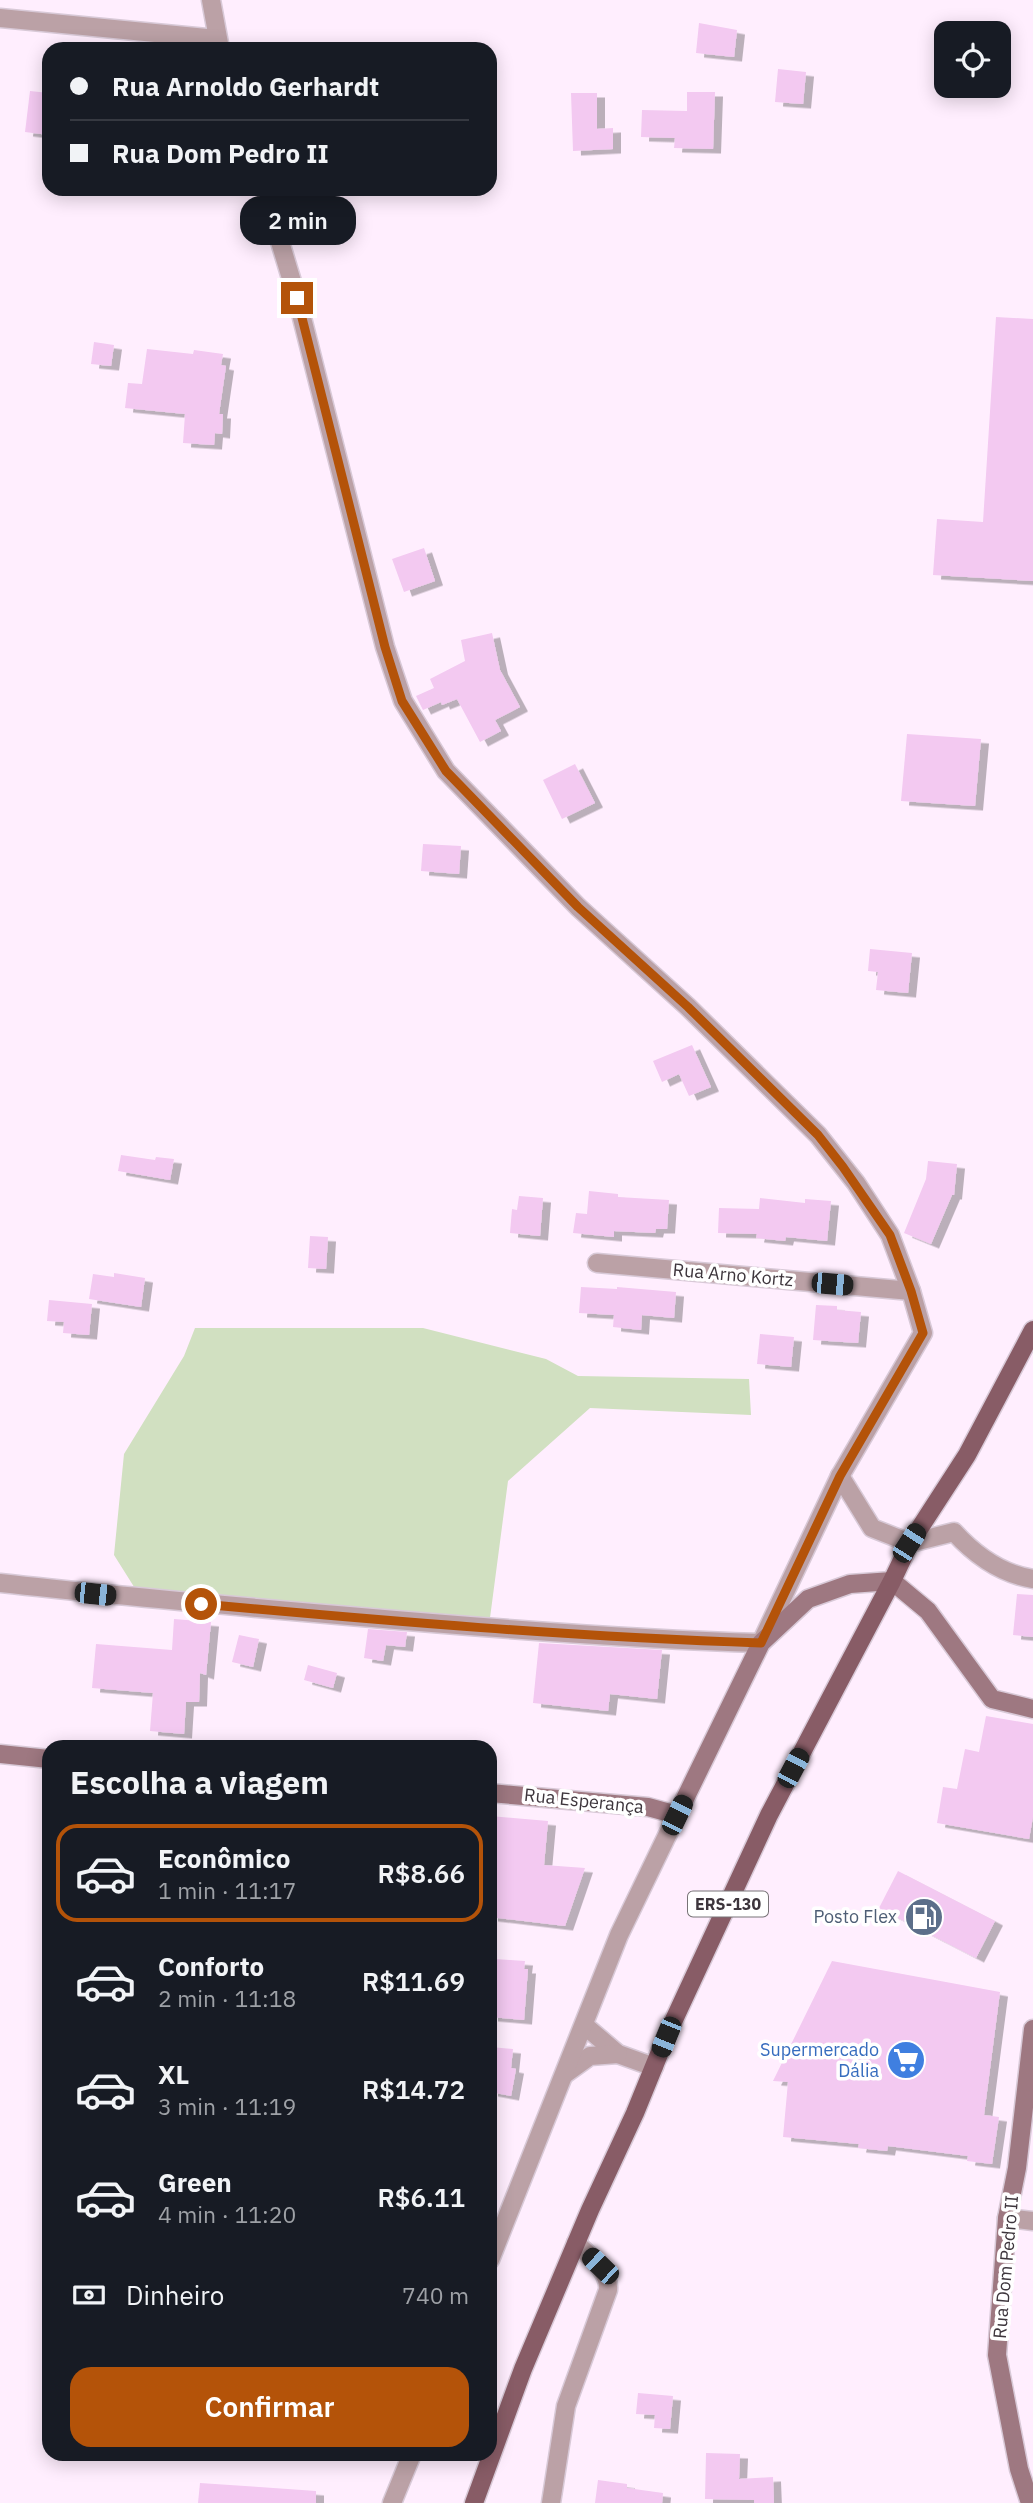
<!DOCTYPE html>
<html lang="pt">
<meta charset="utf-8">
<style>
body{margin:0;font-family:"IBM Plex Sans",sans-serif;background:#20242c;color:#f1f3f6;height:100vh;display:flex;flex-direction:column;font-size:26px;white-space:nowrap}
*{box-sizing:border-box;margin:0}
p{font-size:23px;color:#9ea1a6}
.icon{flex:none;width:38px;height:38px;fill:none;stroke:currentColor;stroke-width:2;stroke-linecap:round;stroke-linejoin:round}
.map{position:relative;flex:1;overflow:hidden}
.details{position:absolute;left:42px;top:1740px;width:455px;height:721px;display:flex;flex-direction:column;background:#171b24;border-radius:21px;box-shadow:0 4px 18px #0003}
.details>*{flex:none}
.top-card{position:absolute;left:42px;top:42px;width:455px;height:154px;border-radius:21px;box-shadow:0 4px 18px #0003;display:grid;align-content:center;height:154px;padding:0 28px;background:#171b24}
.controls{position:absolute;left:934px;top:21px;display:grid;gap:14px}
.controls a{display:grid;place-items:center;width:77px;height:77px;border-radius:14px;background:#171b24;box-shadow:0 4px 18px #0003;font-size:35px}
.end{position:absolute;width:32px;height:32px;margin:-16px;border:9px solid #b45309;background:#fff;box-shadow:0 0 0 4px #fff}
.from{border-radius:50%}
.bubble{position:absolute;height:49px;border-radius:21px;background:#171b24;box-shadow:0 4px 18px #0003;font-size:23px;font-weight:600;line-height:49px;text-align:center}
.car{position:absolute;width:21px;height:42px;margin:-21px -10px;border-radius:9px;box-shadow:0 0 5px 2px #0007;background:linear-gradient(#222 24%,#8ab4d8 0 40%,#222 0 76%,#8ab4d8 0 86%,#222 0)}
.top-card b{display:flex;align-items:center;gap:24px;height:66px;font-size:26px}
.top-card b+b{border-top:2px solid #363941}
.top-card i{width:18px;height:18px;background:#f1f3f6}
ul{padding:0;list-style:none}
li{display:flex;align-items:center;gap:21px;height:98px;margin:0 14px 10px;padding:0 14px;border:4px solid transparent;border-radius:21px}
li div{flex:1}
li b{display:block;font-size:26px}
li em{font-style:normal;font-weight:600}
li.selected{border-color:#b45309}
li>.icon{width:63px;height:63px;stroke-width:1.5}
h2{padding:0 28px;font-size:32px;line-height:84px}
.pay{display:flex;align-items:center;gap:18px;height:77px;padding:0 28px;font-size:26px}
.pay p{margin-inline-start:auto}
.cta{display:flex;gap:14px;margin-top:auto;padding:14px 28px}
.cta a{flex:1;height:80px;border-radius:21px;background:#b45309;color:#fff;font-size:28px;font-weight:600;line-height:80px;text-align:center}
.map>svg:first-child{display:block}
.green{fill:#d1e0c1}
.building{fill:#f3c9f1;filter:url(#shadow)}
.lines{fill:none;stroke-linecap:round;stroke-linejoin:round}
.street-casing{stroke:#d8c9d7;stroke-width:21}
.secondary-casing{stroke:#d8c9d7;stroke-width:21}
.primary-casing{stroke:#d8c9d7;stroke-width:21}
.street{stroke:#bba1a6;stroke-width:18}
.secondary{stroke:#9e7881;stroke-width:18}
.primary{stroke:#885c66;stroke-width:18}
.route{stroke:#b45309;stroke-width:9}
.labels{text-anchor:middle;stroke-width:7;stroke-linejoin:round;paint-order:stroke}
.shield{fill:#fff;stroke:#777276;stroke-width:2}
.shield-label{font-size:16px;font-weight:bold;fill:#3d353c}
.street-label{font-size:18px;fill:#3d353c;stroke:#fff}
.service-label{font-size:18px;fill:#4e5e75;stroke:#fff;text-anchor:end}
.shop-label{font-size:18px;fill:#366cbe;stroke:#fff;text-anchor:end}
</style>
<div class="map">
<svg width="1033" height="2503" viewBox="0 0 1033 2503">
<defs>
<filter id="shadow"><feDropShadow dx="8" dy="4.5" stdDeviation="0" flood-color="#0004"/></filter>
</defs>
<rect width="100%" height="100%" fill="#ffeefe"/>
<polygon class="green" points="195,1328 423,1328 546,1359 578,1376 749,1379 751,1415 590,1408 508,1481 490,1618 136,1590 114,1555 124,1454 184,1356"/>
<g class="building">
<polygon points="699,23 737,30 734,57 696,53"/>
<polygon points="778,69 806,72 803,104 775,102"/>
<polygon points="30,91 49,93 49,135 25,132"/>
<polygon points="687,92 715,92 713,149 674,148 675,138 641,137 642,110 687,111"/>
<polygon points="571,93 597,93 597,129 613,128 613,149 573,151"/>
<polygon points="996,317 1033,319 1033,581 933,575 937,519 983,522"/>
<polygon points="94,342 114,345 111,366 91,364"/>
<polygon points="147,349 193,354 194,350 223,354 221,365 226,366 219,414 223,414 222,434 215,433 214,445 183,443 185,414 125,408 128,383 142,384"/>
<polygon points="424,548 435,581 404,592 392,559"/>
<polygon points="492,633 500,670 520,707 495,720 501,731 480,742 457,699 442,705 441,702 423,710 416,696 434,688 430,679 465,661 461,640"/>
<polygon points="907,734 981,739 975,806 901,801"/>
<polygon points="575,764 595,803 562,819 543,780"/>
<polygon points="423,844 461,846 459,874 421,871"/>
<polygon points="870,949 912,953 908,993 876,990 878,972 868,971"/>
<polygon points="692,1045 711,1087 689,1096 679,1074 662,1082 653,1061"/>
<polygon points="121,1155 155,1160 156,1157 174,1159 170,1180 118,1171"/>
<polygon points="928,1161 957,1164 954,1195 952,1195 931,1244 904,1233 926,1179"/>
<polygon points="589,1191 618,1194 618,1197 669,1200 667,1229 656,1229 655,1233 614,1231 614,1237 573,1233 576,1213 587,1214"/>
<polygon points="519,1196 543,1198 540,1236 510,1233 512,1209 517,1210"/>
<polygon points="760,1198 805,1203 805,1199 831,1201 827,1241 786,1237 785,1241 756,1238 757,1234 718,1233 719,1208 759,1209"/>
<polygon points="310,1236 328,1237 326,1269 308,1268"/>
<polygon points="114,1273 145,1278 141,1307 89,1299 93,1274 114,1277"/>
<polygon points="581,1287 617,1289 617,1287 676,1292 674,1318 642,1315 641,1330 613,1327 614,1315 579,1313"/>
<polygon points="49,1300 92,1304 89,1335 63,1333 64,1322 47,1321"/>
<polygon points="816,1305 837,1306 837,1310 861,1312 858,1343 813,1340"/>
<polygon points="760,1334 794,1337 791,1367 757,1364"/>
<polygon points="1017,1594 1033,1595 1033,1637 1013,1635"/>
<polygon points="174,1619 211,1622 206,1675 200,1673 199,1702 186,1702 184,1734 150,1731 153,1693 92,1688 96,1644 172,1650"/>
<polygon points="368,1629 407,1632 405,1647 386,1645 383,1661 364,1658"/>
<polygon points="239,1635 259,1639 253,1667 232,1662"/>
<polygon points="539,1643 662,1650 657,1699 610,1694 608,1711 533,1703"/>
<polygon points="308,1665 337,1673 333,1688 304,1680"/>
<polygon points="986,1716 1033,1724 1033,1817 1029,1839 937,1823 943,1787 957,1789 965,1749 979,1752"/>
<polygon points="490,1816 548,1821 544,1865 585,1868 565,1926 490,1917"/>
<polygon points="898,1871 995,1921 976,1958 879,1908"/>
<polygon points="495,1959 525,1961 524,1969 528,1969 524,2020 490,2017 490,1965 494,1966"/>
<polygon points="832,1961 1000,1992 984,2115 999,2117 992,2164 967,2161 968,2156 888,2146 887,2151 858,2148 859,2144 783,2137 788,2082 773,2081"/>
<polygon points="490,2047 513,2049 511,2068 516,2069 511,2096 490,2092"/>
<polygon points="638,2393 673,2396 670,2429 654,2428 655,2415 636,2414"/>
<polygon points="706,2453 740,2454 739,2479 773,2477 774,2503 754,2503 754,2500 705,2499"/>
<polygon points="598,2480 627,2484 627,2488 663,2493 662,2503 595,2503"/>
<polygon points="200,2483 316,2491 316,2503 198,2503"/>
</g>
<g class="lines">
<defs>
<g id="street">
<polyline points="211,0 220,49"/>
<polyline points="0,18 217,39"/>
<polyline points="597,1263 911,1291"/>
<path d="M840 1476 872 1528 910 1543 954 1532C975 1555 1002 1574 1033 1579"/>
<path d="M0 1583C116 1596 232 1606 349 1616 486 1628 624 1639 761 1643L840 1476 923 1333 911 1291 890 1235 856 1183 818 1135 688 1007 578 907 446 771 403 701 385 647 297 298 264 189"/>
<polyline points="584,2025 618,2054 654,2067"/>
<polyline points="565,2074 590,2056 618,2054"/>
<polyline points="1007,2218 1033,2221"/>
<polyline points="490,2260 619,1935 677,1815"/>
<polyline points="392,2503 412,2454"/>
<path d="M551 2503 566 2406 608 2290C610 2271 588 2255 576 2243"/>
</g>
<g id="secondary">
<polyline points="0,1754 49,1759"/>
<polyline points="490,1793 648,1807 677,1815 761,1643 808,1599 850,1584 892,1581 928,1611 992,1699 1033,1709"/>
<polyline points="1030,2503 1019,2469 997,2355 1007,2218 1017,2168 1033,2029"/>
</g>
<polyline id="primary" points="474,2503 523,2369 590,2210 635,2113 666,2037 769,1815 892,1581 910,1543 967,1455 1033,1330"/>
</defs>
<use href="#street" class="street-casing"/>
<use href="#secondary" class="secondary-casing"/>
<use href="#primary" class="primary-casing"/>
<use href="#street" class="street"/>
<use href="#secondary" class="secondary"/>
<use href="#primary" class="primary"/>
</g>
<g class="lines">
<path class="route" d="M201 1604C387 1621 574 1637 761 1643L840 1476 923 1333 911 1291 890 1235 843 1167 818 1135 688 1007 578 907 446 771 402 701 385 647 297 298"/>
</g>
<defs>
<symbol id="fuel-disc" viewBox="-11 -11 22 22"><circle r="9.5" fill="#5c6f8a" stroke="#fff"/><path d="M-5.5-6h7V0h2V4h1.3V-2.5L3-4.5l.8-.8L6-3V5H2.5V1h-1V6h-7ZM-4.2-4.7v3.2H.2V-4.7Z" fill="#fff"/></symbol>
<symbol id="supermarket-disc" viewBox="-11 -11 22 22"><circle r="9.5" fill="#3f7fe0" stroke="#fff"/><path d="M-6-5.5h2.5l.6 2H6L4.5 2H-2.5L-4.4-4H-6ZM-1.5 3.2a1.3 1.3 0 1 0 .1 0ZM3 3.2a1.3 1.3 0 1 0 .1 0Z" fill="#fff"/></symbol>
</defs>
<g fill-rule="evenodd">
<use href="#fuel-disc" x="902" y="1895" width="44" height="44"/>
<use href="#supermarket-disc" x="884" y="2038" width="44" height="44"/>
</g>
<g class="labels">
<rect class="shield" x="688" y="1891.5" width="80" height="25" rx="5"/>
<g class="shield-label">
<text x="728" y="1910">ERS-130</text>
</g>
<g class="street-label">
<text transform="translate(733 1275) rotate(5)" y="6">Rua Arno Kortz</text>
<text transform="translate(584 1801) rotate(6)" y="6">Rua Esperança</text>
<text transform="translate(1006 2267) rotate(-85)" y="6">Rua Dom Pedro II</text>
</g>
<g class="service-label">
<text x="897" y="1923">Posto Flex</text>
</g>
<g class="shop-label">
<text x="879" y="2056">Supermercado<tspan x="879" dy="21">Dália</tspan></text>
</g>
</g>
</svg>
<div class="controls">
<a><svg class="icon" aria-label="locate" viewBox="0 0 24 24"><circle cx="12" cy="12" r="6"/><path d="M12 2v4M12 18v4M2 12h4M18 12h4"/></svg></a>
</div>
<i class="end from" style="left:201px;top:1604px"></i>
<i class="end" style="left:297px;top:298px"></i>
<div class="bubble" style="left:240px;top:196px;width:116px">2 min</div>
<i class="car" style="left:832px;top:1284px;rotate:95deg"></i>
<i class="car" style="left:909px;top:1543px;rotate:33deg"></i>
<i class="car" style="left:95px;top:1594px;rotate:96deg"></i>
<i class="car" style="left:793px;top:1768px;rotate:28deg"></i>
<i class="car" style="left:677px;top:1815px;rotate:26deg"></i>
<i class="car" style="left:666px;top:2037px;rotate:202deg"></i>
<i class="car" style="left:600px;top:2266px;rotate:314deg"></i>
<div class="top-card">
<b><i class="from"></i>Rua Arnoldo Gerhardt</b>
<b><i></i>Rua Dom Pedro II</b>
</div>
<section class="details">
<h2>Escolha a viagem</h2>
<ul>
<li class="selected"><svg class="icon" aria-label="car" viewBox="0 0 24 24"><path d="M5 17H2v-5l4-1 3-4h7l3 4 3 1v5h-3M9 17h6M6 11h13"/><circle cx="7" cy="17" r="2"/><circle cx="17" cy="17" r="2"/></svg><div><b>Econômico</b><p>1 min · 11:17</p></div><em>R$8.66</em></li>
<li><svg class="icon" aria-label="car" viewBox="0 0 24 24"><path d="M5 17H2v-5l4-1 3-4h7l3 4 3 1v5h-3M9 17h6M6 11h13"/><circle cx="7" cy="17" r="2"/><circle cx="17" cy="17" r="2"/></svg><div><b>Conforto</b><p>2 min · 11:18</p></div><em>R$11.69</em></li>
<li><svg class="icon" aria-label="car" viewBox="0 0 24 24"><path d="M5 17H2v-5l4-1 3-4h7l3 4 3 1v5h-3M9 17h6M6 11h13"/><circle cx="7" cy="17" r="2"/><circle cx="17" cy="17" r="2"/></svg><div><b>XL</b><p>3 min · 11:19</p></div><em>R$14.72</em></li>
<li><svg class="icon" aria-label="car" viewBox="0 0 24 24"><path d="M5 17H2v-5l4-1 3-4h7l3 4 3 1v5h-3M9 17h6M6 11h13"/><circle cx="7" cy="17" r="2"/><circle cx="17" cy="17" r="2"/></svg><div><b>Green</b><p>4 min · 11:20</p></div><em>R$6.11</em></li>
</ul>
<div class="pay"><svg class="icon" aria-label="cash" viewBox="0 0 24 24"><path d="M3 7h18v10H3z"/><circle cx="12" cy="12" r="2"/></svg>Dinheiro<p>740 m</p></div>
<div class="cta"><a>Confirmar</a></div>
</section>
</div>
